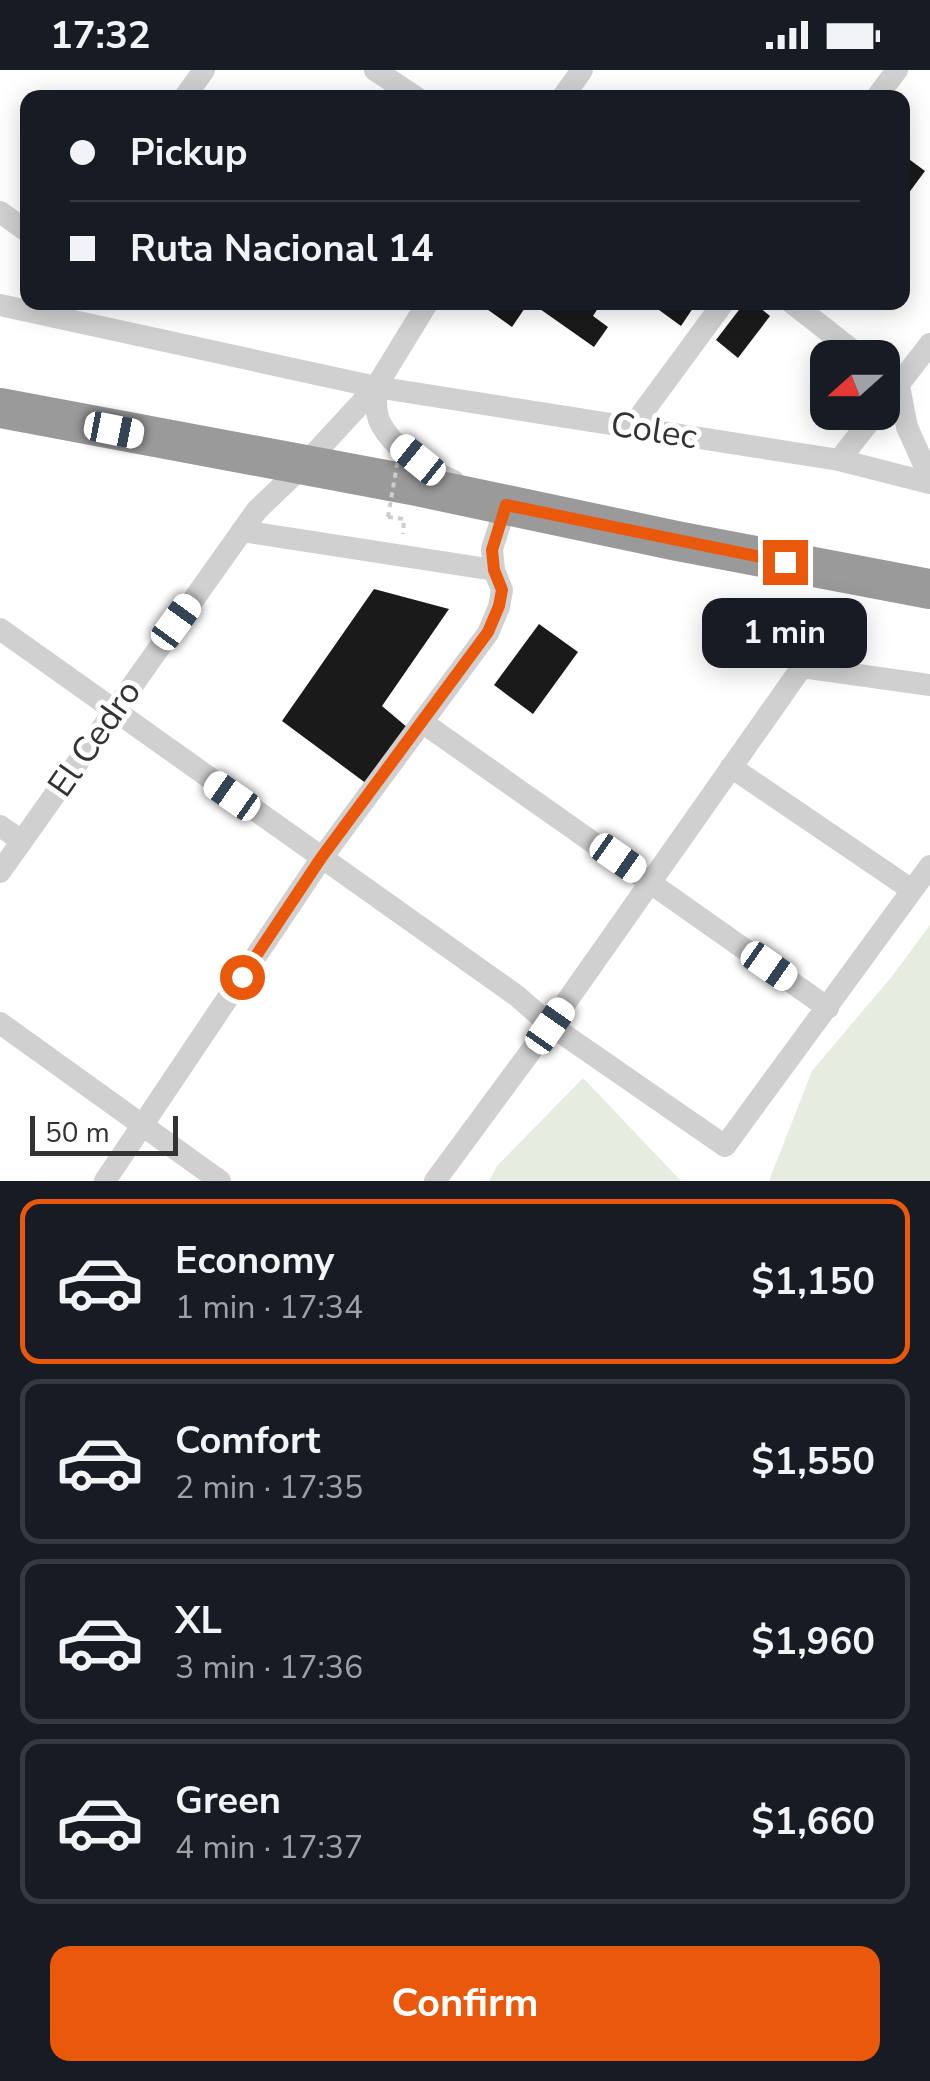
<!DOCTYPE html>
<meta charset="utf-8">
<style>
body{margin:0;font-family:"Nunito Sans",sans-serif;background:#242831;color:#f1f3f6;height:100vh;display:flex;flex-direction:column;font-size:38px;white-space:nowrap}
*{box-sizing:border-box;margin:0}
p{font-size:32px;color:#9ea1a6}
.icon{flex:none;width:55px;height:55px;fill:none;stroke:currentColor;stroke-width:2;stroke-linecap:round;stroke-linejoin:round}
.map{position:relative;height:1111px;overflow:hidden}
.side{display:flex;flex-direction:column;background:#171b24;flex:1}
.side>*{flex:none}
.hud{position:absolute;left:20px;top:20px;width:890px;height:220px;border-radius:20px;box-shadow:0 5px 25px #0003;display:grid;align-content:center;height:220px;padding:0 50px;background:#171b24}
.needle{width:65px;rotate:249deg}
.buttons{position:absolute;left:810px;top:270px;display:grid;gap:20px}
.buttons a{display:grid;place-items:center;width:90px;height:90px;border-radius:20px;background:#171b24;box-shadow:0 5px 25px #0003;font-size:50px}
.scale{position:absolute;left:30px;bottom:25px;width:148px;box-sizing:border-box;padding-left:10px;border:5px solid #333;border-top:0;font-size:28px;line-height:35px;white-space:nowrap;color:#333;-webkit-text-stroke:8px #fff;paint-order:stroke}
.end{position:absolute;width:45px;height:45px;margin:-22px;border:12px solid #ea580c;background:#fff;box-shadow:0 0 0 5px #fff}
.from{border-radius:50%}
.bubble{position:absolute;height:70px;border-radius:20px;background:#171b24;box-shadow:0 5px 25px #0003;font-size:32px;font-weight:700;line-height:70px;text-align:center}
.car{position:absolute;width:30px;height:60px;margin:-30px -15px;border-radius:12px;box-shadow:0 0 8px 2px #0007;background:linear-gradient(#fff 24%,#345 0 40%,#fff 0 76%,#345 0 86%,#fff 0)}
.hud b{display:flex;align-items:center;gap:35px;height:95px;font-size:38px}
.hud b+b{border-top:2px solid #363941}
.hud i{width:25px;height:25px;background:#f1f3f6}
ul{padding:18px 0 0;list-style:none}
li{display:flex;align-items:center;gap:30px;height:165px;margin:0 20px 15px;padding:0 30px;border:5px solid #363941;border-radius:20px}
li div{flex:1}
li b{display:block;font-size:38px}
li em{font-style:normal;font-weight:700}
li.on{border-color:#ea580c}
li>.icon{width:90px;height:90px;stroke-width:1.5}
.primary-button{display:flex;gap:20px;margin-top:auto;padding:20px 50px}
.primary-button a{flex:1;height:115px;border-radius:20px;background:#ea580c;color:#fff;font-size:40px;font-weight:700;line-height:115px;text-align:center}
.status{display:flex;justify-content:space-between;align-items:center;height:70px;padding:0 50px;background:#171b24;direction:ltr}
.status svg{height:28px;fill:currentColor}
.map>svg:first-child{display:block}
.green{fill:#e6ecdf}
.building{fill:#1a1a1a}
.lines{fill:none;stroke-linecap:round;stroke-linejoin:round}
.path{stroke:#cdcdcd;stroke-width:4;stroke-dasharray:5 5;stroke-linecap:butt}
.street{stroke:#d0d0d0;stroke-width:22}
.highway{stroke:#9a9a9a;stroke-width:40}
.path-bridge{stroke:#cdcdcd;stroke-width:4;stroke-dasharray:5 5;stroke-linecap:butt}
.route{stroke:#ea580c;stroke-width:12}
.labels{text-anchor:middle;stroke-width:10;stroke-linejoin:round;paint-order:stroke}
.street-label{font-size:35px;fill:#333;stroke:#fff}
</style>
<div class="status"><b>17:32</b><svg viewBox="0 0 49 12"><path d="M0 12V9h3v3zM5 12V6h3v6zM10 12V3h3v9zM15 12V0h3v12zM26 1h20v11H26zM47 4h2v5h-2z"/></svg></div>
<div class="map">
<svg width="930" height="1111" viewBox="0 0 930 1111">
<rect width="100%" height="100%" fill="#fff"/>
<g class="green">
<polygon points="930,855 930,1111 769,1111 812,1001 893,905"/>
<polygon points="583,1008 681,1111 489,1111 497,1096"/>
</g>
<g class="building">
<polygon points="902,84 925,101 905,128 902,126"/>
<polygon points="477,232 529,232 512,257"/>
<polygon points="530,232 602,232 593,246 608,257 594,277"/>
<polygon points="648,232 697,232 681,256"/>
<polygon points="745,232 753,232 770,246 738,288 716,270"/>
<polygon points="374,519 449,539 382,636 408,658 367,714 282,651"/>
<polygon points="539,554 578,582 533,644 494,615"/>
</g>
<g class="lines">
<polyline class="path" points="388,447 404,449 403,464"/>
<g class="street">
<polyline points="375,0 417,28"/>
<polyline points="184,28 204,0"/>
<polyline points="562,28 582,0"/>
<polyline points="876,28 897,0"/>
<polyline points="0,142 28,162"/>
<polyline points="791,232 862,288"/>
<polyline points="0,235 376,317 839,390 930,413"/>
<polyline points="882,303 899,316 907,357 930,408"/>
<path d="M376 317C376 327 375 340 379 350 391 378 427 399 454 411"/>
<polyline points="882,336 930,274"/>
<polyline points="632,357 724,232"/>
<polyline points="839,390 877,342"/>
<polyline points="242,461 494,500"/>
<polyline points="0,559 517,926 550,955 725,1076 930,796"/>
<polyline points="422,652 828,938"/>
<polyline points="731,697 912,820"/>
<polyline points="0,756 22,771"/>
<polyline points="0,802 257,440 304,395 376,317 428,232"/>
<polyline points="0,953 220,1111"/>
<polyline points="105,1111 321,789 488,563 499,537 502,520 494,500 492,479 506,435"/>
<polyline points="435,1111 550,955 802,597 930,615"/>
</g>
<polyline class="highway" points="0,338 412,415 677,471 930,519"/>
<polyline class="path-bridge" points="388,447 398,389"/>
</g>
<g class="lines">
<polyline class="route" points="242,907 321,788 488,562 499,536 502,520 494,500 492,480 506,435 785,492"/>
</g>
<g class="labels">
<g class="street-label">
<text transform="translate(654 360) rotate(9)" y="12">Colec</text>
<text transform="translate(94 668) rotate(-55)" y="12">El Cedro</text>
</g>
</g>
</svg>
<div class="buttons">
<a><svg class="needle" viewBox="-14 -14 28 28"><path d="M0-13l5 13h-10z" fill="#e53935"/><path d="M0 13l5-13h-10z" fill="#9ea1a6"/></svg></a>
</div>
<div class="scale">50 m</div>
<i class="end from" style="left:242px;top:907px"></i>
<i class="end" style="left:785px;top:492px"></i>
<div class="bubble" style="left:702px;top:528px;width:165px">1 min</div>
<i class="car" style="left:114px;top:360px;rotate:101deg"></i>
<i class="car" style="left:418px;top:390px;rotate:309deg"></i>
<i class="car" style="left:176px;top:552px;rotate:36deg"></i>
<i class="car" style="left:232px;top:726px;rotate:305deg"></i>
<i class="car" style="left:618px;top:788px;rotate:125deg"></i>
<i class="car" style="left:769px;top:896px;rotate:125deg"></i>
<i class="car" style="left:550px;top:956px;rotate:35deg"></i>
<div class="hud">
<b><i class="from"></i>Pickup</b>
<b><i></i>Ruta Nacional 14</b>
</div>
</div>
<section class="side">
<ul>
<li class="on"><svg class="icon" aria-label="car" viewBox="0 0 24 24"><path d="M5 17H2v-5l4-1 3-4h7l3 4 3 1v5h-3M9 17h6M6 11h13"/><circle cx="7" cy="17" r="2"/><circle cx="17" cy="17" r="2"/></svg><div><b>Economy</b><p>1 min · 17:34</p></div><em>$1,150</em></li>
<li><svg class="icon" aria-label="car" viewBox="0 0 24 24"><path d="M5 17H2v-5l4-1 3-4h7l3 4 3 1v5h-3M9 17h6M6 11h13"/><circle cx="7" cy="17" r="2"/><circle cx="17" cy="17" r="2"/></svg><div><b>Comfort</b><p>2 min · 17:35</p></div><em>$1,550</em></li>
<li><svg class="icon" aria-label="car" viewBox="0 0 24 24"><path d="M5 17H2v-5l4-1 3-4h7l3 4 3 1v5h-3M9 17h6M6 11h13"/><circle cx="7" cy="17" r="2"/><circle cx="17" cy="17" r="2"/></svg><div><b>XL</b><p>3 min · 17:36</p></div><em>$1,960</em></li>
<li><svg class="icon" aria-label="car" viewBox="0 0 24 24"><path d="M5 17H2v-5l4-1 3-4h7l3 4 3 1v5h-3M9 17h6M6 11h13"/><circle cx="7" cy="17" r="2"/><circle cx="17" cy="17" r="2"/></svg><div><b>Green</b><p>4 min · 17:37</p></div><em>$1,660</em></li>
</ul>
<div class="primary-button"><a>Confirm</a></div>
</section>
